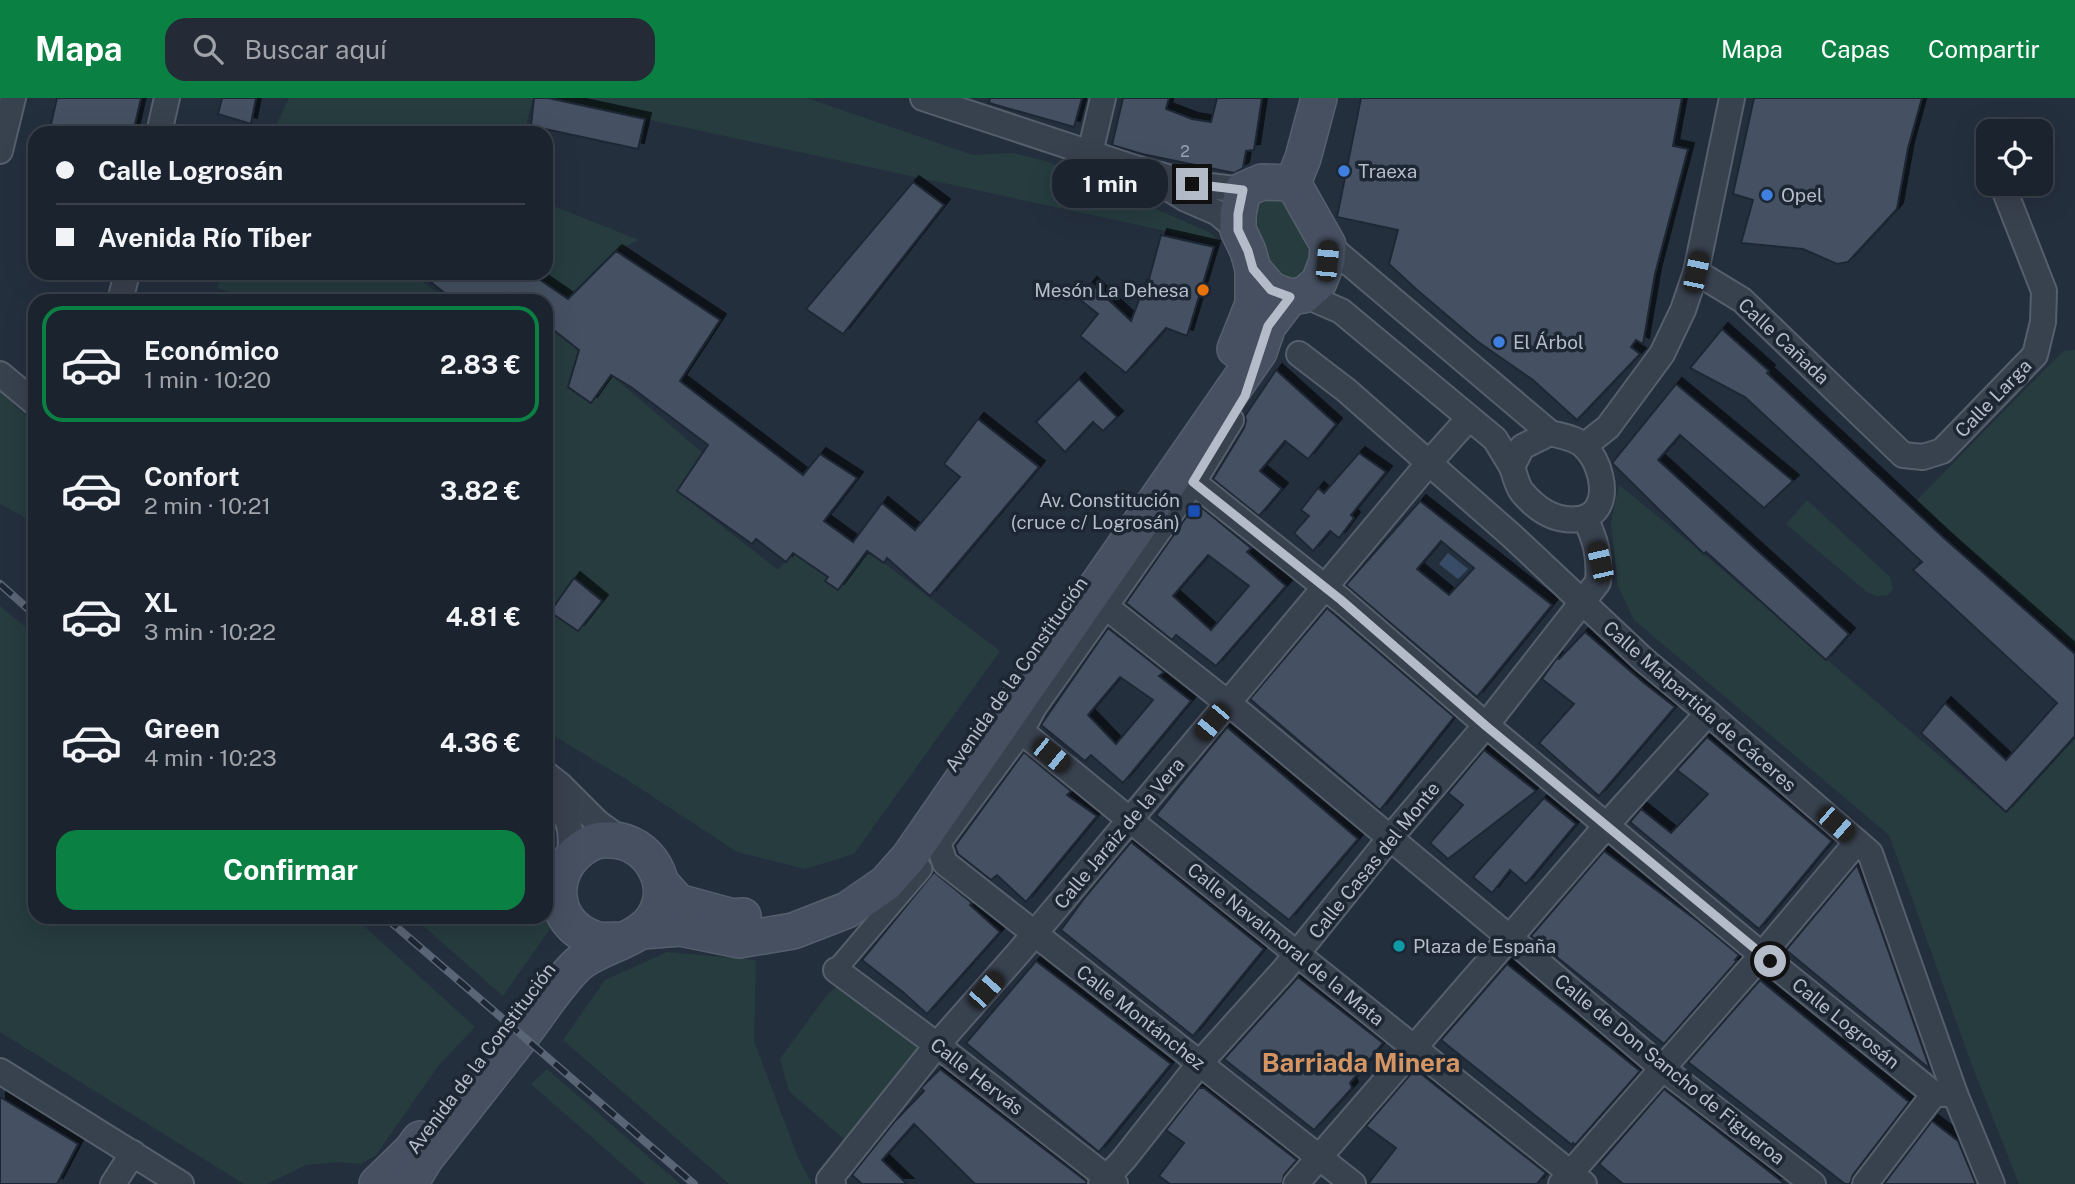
<!DOCTYPE html>
<html lang="es">
<meta charset="utf-8">
<style>
body{margin:0;font-family:"Public Sans",sans-serif;background:#242b36;color:#f1f3f6;height:100vh;display:flex;flex-direction:column;font-size:26px;white-space:nowrap}
*{box-sizing:border-box;margin:0}
p{font-size:23px;color:#a0a4aa}
.icon{flex:none;width:38px;height:38px;fill:none;stroke:currentColor;stroke-width:2;stroke-linecap:round;stroke-linejoin:round}
.map{position:relative;flex:1;overflow:hidden}
.drawer{position:absolute;left:28px;top:196px;width:525px;height:630px;display:flex;flex-direction:column;background:#1b232e;border-radius:21px;box-shadow:0 7px 28px #0002,0 0 0 2px #39404a}
.drawer>*{flex:none}
.guide{position:absolute;left:28px;top:28px;width:525px;height:154px;border-radius:21px;box-shadow:0 7px 28px #0002,0 0 0 2px #39404a;display:grid;align-content:center;height:154px;padding:0 28px;background:#1b232e}
.tools{position:absolute;left:1976px;top:21px;display:grid;gap:14px}
.tools a{display:grid;place-items:center;width:77px;height:77px;border-radius:14px;background:#1b232e;box-shadow:0 7px 28px #0002,0 0 0 2px #39404a;font-size:35px}
.end{position:absolute;width:32px;height:32px;margin:-16px;border:9px solid #b4bcc9;background:#111;box-shadow:0 0 0 4px #111}
.from{border-radius:50%}
.bubble{position:absolute;height:49px;border-radius:21px;background:#1b232e;box-shadow:0 7px 28px #0002,0 0 0 2px #39404a;font-size:23px;font-weight:700;line-height:49px;text-align:center}
.car{position:absolute;width:21px;height:42px;margin:-21px -10px;border-radius:9px;box-shadow:0 0 5px 2px #0007;background:linear-gradient(#222 24%,#8ab4d8 0 40%,#222 0 76%,#8ab4d8 0 86%,#222 0)}
.guide b{display:flex;align-items:center;gap:24px;height:66px;font-size:26px}
.guide b+b{border-top:2px solid #39404a}
.guide i{width:18px;height:18px;background:#f1f3f6}
ul{padding:12px 0 0;list-style:none}
li{display:flex;align-items:center;gap:21px;height:116px;margin:0 14px 10px;padding:0 14px;border:4px solid transparent;border-radius:21px}
li div{flex:1}
li b{display:block;font-size:26px}
li em{font-style:normal;font-weight:700}
li.on{border-color:#0b8043}
li>.icon{width:63px;height:63px;stroke-width:1.5}
.primary-button{display:flex;gap:14px;margin-top:auto;padding:14px 28px}
.primary-button a{flex:1;height:80px;border-radius:21px;background:#0b8043;color:#fff;font-size:28px;font-weight:700;line-height:80px;text-align:center}
header{display:flex;align-items:center;gap:42px;box-sizing:border-box;height:98px;padding:0 35px;background:#0b8043;color:#fff}
header strong{font-size:33px}
nav{display:flex;gap:38px;margin-inline-start:auto;font-size:24px}
.search{width:490px;height:63px;background:#242b36;display:flex;align-items:center;gap:18px;box-sizing:border-box;padding:0 24px;border-radius:21px;color:#a0a4aa;font-size:26px}
.map>svg:first-child{display:block}
.green{fill:#263c3f}
.water{fill:#394c67}
.building{fill:#455162;stroke:#1f2835;stroke-width:2;fill-rule:evenodd;filter:url(#shadow)}
.lines{fill:none;stroke-linecap:round;stroke-linejoin:round}
.pedestrian-casing{stroke:#565f6c;stroke-width:23}
.minor-casing{stroke:#565f6c;stroke-width:28}
.secondary-casing{stroke:#565f6c;stroke-width:38}
.pedestrian{stroke:#38414e;stroke-width:19}
.minor{stroke:#38414e;stroke-width:24}
.secondary{stroke:#465061;stroke-width:35}
.rail-casing{stroke:#5a6575;stroke-width:8}
.rail{stroke:#1d2633;stroke-width:5;stroke-dasharray:16;stroke-linecap:butt}
.route{stroke:#b4bcc9;stroke-width:9}
.shop-dot{fill:#3f7fe0;stroke:#1d2633;stroke-width:2.5}
.food-dot{fill:#e8710a;stroke:#1d2633;stroke-width:2.5}
.transit-dot{fill:#1a4fb4;stroke:#1d2633;stroke-width:2.5}
.culture-dot{fill:#0f9aa8;stroke:#1d2633;stroke-width:2.5}
.labels{text-anchor:middle;stroke-width:7;stroke-linejoin:round;paint-order:stroke}
.number-label{font-size:16px;fill:#98a1af}
.poi-label{font-size:19px;fill:#b4bcc9;stroke:#1d2633;text-anchor:start}
.street-label{font-size:19px;fill:#b4bcc9;stroke:#1d2633}
.district-label{font-size:26px;font-weight:bold;fill:#d59563;stroke:#1d2633}
</style>
<header>
<strong>Mapa</strong>
<div class="search"><svg class="icon" aria-label="search" viewBox="0 0 24 24"><circle cx="10" cy="10" r="6"/><path d="M15 15l6 6"/></svg>Buscar aquí</div>
<nav><a>Mapa</a><a>Capas</a><a>Compartir</a></nav>
</header>
<div class="map">
<svg width="2075" height="1086" viewBox="0 0 2075 1086">
<defs>
<filter id="shadow"><feDropShadow dx="6" dy="-6" stdDeviation="0" flood-color="#0009"/></filter>
</defs>
<rect width="100%" height="100%" fill="#242f3e"/>
<g class="green">
<polygon points="289,0 533,0 524,35 272,35"/>
<polygon points="548,0 807,0 973,57 1013,55 1046,63 1209,134 1222,145"/>
<polygon points="1282,98 1294,114 1314,168 1304,180 1281,183 1268,167 1250,117 1261,100"/>
<polygon points="546,105 639,142 616,153 573,205 531,175 546,175"/>
<polygon points="223,175 409,175 450,203 257,203 217,190"/>
<polygon points="546,228 579,252 568,289 591,304 611,277 703,355 677,393 778,472 793,455 841,488 866,455 884,465 1000,553 854,756 805,771 737,754 629,683 546,633"/>
<polygon points="2075,252 2075,549 1916,403 2063,253"/>
<polygon points="0,294 35,326 35,425 0,406"/>
<polygon points="1619,387 1704,456 2005,714 2075,638 2075,1086 2019,1086 1973,970 1889,737 1634,522 1618,488 1611,425"/>
<polygon points="1807,402 1890,479 1893,491 1888,497 1876,498 1867,494 1786,426"/>
<polygon points="0,508 35,537 35,819 354,819 475,929 439,967 376,1057 361,1066 339,1064 306,1067 267,1086 244,1086 0,934"/>
<polygon points="546,716 551,731 547,780 552,817 550,831 503,898 413,819 546,819"/>
<polygon points="667,854 756,862 754,943 799,1062 812,1086 729,1086 563,942 605,882"/>
<polygon points="843,883 926,948 845,1042 789,993 780,961 827,897"/>
<polygon points="547,971 680,1086 645,1086 531,986"/>
</g>
<polygon class="water" points="1448,455 1468,471 1458,481 1439,466"/>
<g class="building">
<polygon points="57,0 141,0 133,35 49,35"/>
<polygon points="222,0 256,0 251,26 218,16"/>
<polygon points="534,0 548,0 645,21 638,51 531,28"/>
<polygon points="990,0 1082,0 1074,29 989,5"/>
<polygon points="1123,0 1169,0 1166,11 1192,21 1211,24 1217,0 1262,0 1254,52 1246,53 1243,70 1234,75 1142,56 1112,47"/>
<polygon points="1361,0 1682,0 1673,48 1688,51 1655,176 1643,246 1636,242 1631,249 1640,256 1577,322 1533,282 1477,243 1416,191 1389,166 1398,132 1337,119"/>
<polygon points="1754,0 1922,0 1908,50 1897,111 1848,164 1837,166 1803,151 1741,145 1753,102 1733,96"/>
<polygon points="913,84 944,107 843,236 806,211"/>
<polygon points="1161,137 1214,149 1187,238 1166,230 1126,275 1080,238 1098,216 1078,200 1091,185 1131,223 1147,181 1149,181"/>
<polygon points="616,153 720,222 680,283 803,377 820,356 857,380 824,423 853,444 882,405 915,432 960,379 944,366 978,321 1039,369 930,498 887,460 884,465 867,453 838,492 825,483 828,479 793,455 786,464 756,441 752,446 677,393 708,347 631,289 611,277 591,305 568,289 579,252 546,226 546,203 517,203 506,195 501,203 455,203 419,175 530,175 568,201"/>
<polygon points="1722,231 1769,273 1767,275 1945,441 2075,556 2075,638 2006,714 1921,635 1945,605 2006,662 2057,605 1913,472 1922,464 1745,299 1690,270"/>
<polygon points="1276,272 1336,326 1308,361 1285,343 1260,373 1282,391 1259,418 1213,381 1244,330 1246,323 1245,318"/>
<polygon points="1079,281 1117,319 1103,333 1093,324 1065,354 1036,324"/>
<polygon points="1676,286 1793,383 1764,410 1680,337 1658,362 1849,536 1826,562 1706,454 1704,456 1612,365"/>
<polygon points="1359,355 1386,374 1351,417 1354,420 1339,440 1330,433 1313,453 1294,435 1309,418 1301,412 1318,390 1324,395"/>
<path d="M1420 403 1552 507 1477 599 1346 487ZM1441 443 1474 470 1449 497 1417 471Z"/>
<path d="M1196 405 1251 450 1247 454 1286 488 1216 568 1176 537 1172 542 1126 505ZM1208 457 1249 488 1211 532 1173 498Z"/>
<polygon points="574,480 602,503 578,533 550,514"/>
<polygon points="1327,510 1454,619 1380,712 1250,601"/>
<path d="M1108 530 1164 574 1159 578 1191 603 1123 685 1091 657 1085 663 1041 627ZM1120 579 1153 602 1116 646 1088 617Z"/>
<polygon points="1585,534 1644,585 1675,609 1599,698 1539,645 1574,606 1542,581 1557,560 1559,561"/>
<polygon points="1227,629 1358,741 1289,822 1156,717"/>
<polygon points="1707,639 1832,743 1759,831 1630,724 1641,711 1671,735 1708,696 1677,672"/>
<polygon points="1484,652 1536,693 1448,761 1430,745 1463,707 1448,695"/>
<polygon points="1024,654 1071,693 1067,697 1097,718 1026,804 997,777 991,782 958,756 955,748"/>
<polygon points="1544,700 1576,726 1526,786 1510,772 1492,795 1473,779"/>
<polygon points="1131,744 1264,851 1193,938 1061,832 1086,798"/>
<polygon points="1604,753 1699,824 1739,857 1735,862 1737,863 1664,946 1531,838"/>
<polygon points="1857,767 1881,832 1930,971 1786,852"/>
<polygon points="934,774 972,805 970,807 1000,834 927,916 904,895 862,862"/>
<polygon points="1036,863 1171,966 1099,1054 966,945"/>
<polygon points="1507,866 1640,973 1575,1047 1573,1045 1572,1047 1441,942"/>
<polygon points="1298,879 1383,945 1350,985 1352,990 1314,1032 1224,961"/>
<polygon points="1760,882 1909,1004 1853,1077 1850,1086 1845,1086 1688,964"/>
<polygon points="940,971 1086,1083 1087,1086 975,1086 914,1026 882,1062 907,1086 862,1086 852,1077 895,1023 924,993 921,990"/>
<polygon points="1415,971 1546,1075 1537,1086 1368,1086 1396,1050 1366,1028"/>
<polygon points="1199,990 1204,990 1297,1062 1284,1077 1282,1086 1170,1086 1159,1078 1184,1045 1166,1032"/>
<polygon points="1664,991 1785,1086 1623,1086 1599,1066"/>
<polygon points="0,999 78,1046 57,1086 0,1086"/>
<polygon points="1932,1023 1958,1043 1976,1086 1884,1086"/>
</g>
<g class="lines">
<defs>
<polyline id="pedestrian" points="836,872 922,771"/>
<g id="minor">
<polyline points="923,0 1135,70 1193,86 1243,92"/>
<polyline points="1732,0 1696,174 1742,202 1903,357 1923,359 1942,353 2035,257 2043,224 2044,193 2002,86"/>
<polyline points="159,35 167,0"/>
<polyline points="0,53 13,0"/>
<polyline points="1090,55 1103,0"/>
<polyline points="1163,87 1186,101 1218,115 1238,132"/>
<polyline points="1328,147 1550,335"/>
<polyline points="1304,197 1341,213 1495,341 1512,369"/>
<polyline points="120,203 127,175"/>
<polyline points="1299,256 1346,292 1512,438 1644,562 1708,615 1870,755 1955,996 1992,1086"/>
<polyline points="0,276 35,305"/>
<polyline points="1231,322 1193,384 1034,609 1021,633 938,745 945,765 1353,1086"/>
<path d="M1550 335C1561 338 1577 340 1585 349 1599 363 1608 393 1597 410 1593 416 1585 420 1579 421 1556 424 1537 412 1522 394 1517 388 1515 377 1512 369L1522 349Z"/>
<polyline points="1584,348 1608,329 1662,256 1683,212 1696,174"/>
<polyline points="1193,384 1341,502 1486,627 1762,857 1934,996 1955,996"/>
<polyline points="1105,508 1244,618 1510,840 1662,970 1813,1086"/>
<polyline points="1021,633 1130,722 1584,1086"/>
<polyline points="546,676 560,687 597,724 623,743"/>
<path d="M546 695C569 720 573 725 570 760"/>
<polyline points="836,872 937,947 1115,1086"/>
<polyline points="0,973 181,1086"/>
<polyline points="113,1086 133,1055"/>
<polyline points="833,1086 829,1082 937,947 1020,853 1428,366 1469,320"/>
<path d="M1101 1086 1124 1061 1200 965 1283 873 1390 740 1486 627 1598 484C1600 458 1596 443 1585 420"/>
<polyline points="1296,1086 1621,711 1708,615"/>
<polyline points="1561,1086 1762,857 1857,744"/>
<polyline points="1865,1086 1934,996"/>
</g>
<g id="secondary">
<polygon points="1262,84 1293,85 1328,147 1327,163 1319,184 1304,197 1290,199 1271,192 1253,171 1248,153 1238,132 1238,116 1243,92"/>
<polyline points="1293,85 1303,60 1319,0"/>
<polyline points="1235,251 1253,206 1253,171"/>
<polyline points="661,785 678,804 733,819 743,818"/>
<polyline points="642,833 680,830 739,842 793,833 847,812 886,785 909,759 1259,254 1268,228 1290,199"/>
<polyline points="377,1086 411,1053 420,1041"/>
<path d="M410 1086 425 1061C459 1018 492 975 526 932 542 911 557 887 575 869 594 849 639 844 654 819 675 786 648 743 612 742 606 742 602 741 596 743 548 761 545 825 595 841 603 844 613 842 622 842"/>
</g>
</defs>
<use href="#pedestrian" class="pedestrian-casing"/>
<use href="#minor" class="minor-casing"/>
<use href="#secondary" class="secondary-casing"/>
<use href="#pedestrian" class="pedestrian"/>
<use href="#minor" class="minor"/>
<use href="#secondary" class="secondary"/>
<defs>
<g id="rail">
<polyline points="0,486 35,517"/>
<polyline points="385,819 694,1086"/>
</g>
</defs>
<use href="#rail" class="rail-casing"/>
<use href="#rail" class="rail"/>
</g>
<g class="lines">
<polyline class="route" points="1192,86 1243,92 1238,116 1238,132 1248,153 1253,171 1271,192 1290,199 1268,228 1245,298 1193,384 1341,502 1486,628 1770,863"/>
</g>
<g class="shop-dot">
<circle cx="1344" cy="73" r="7"/>
<circle cx="1767" cy="97" r="7"/>
<circle cx="1499" cy="244" r="7"/>
</g>
<circle class="food-dot" cx="1203" cy="192" r="7"/>
<rect class="transit-dot" x="1187" y="406" width="14" height="14" rx="3.5"/>
<circle class="culture-dot" cx="1399" cy="848" r="7"/>
<g class="labels">
<g class="number-label">
<text x="1185" y="59">2</text>
</g>
<g class="poi-label">
<text x="1358" y="80">Traexa</text>
<text x="1781" y="104">Opel</text>
<text x="1189" y="199" text-anchor="end">Mesón La Dehesa</text>
<text x="1513" y="251">El Árbol</text>
<text x="1180" y="409" text-anchor="end">Av. Constitución<tspan x="1180" dy="22">(cruce c/ Logrosán)</tspan></text>
<text x="1413" y="855">Plaza de España</text>
</g>
<g class="street-label">
<text transform="translate(1784 243) rotate(43)" y="7">Calle Cañada</text>
<text transform="translate(1993 300) rotate(-46)" y="7">Calle Larga</text>
<text transform="translate(1016 576) rotate(-55)" y="7">Avenida de la Constitución</text>
<text transform="translate(1700 608) rotate(41)" y="7">Calle Malpartida de Cáceres</text>
<text transform="translate(1119 735) rotate(-50)" y="7">Calle Jaraiz de la Vera</text>
<text transform="translate(1374 762) rotate(-51)" y="7">Calle Casas del Monte</text>
<text transform="translate(1286 846) rotate(39)" y="7">Calle Navalmoral de la Mata</text>
<text transform="translate(1141 919) rotate(38)" y="7">Calle Montánchez</text>
<text transform="translate(1846 925) rotate(39)" y="7">Calle Logrosán</text>
<text transform="translate(481 960) rotate(-53)" y="7">Avenida de la Constitución</text>
<text transform="translate(1670 971) rotate(39)" y="7">Calle de Don Sancho de Figueroa</text>
<text transform="translate(977 978) rotate(38)" y="7">Calle Hervás</text>
</g>
<g class="district-label">
<text x="1361" y="974">Barriada Minera</text>
</g>
</g>
</svg>
<div class="tools">
<a><svg class="icon" aria-label="locate" viewBox="0 0 24 24"><circle cx="12" cy="12" r="6"/><path d="M12 2v4M12 18v4M2 12h4M18 12h4"/></svg></a>
</div>
<i class="end from" style="left:1770px;top:863px"></i>
<i class="end" style="left:1192px;top:86px"></i>
<div class="bubble" style="left:1052px;top:61px;width:116px">1 min</div>
<i class="car" style="left:1327px;top:163px;rotate:5deg"></i>
<i class="car" style="left:1696px;top:174px;rotate:12deg"></i>
<i class="car" style="left:1600px;top:464px;rotate:347deg"></i>
<i class="car" style="left:1212px;top:624px;rotate:220deg"></i>
<i class="car" style="left:1051px;top:657px;rotate:129deg"></i>
<i class="car" style="left:1836px;top:726px;rotate:131deg"></i>
<i class="car" style="left:986px;top:892px;rotate:42deg"></i>
<div class="guide">
<b><i class="from"></i>Calle Logrosán</b>
<b><i></i>Avenida Río Tíber</b>
</div>
<section class="drawer">
<ul>
<li class="on"><svg class="icon" aria-label="car" viewBox="0 0 24 24"><path d="M5 17H2v-5l4-1 3-4h7l3 4 3 1v5h-3M9 17h6M6 11h13"/><circle cx="7" cy="17" r="2"/><circle cx="17" cy="17" r="2"/></svg><div><b>Económico</b><p>1 min · 10:20</p></div><em>2.83 €</em></li>
<li><svg class="icon" aria-label="car" viewBox="0 0 24 24"><path d="M5 17H2v-5l4-1 3-4h7l3 4 3 1v5h-3M9 17h6M6 11h13"/><circle cx="7" cy="17" r="2"/><circle cx="17" cy="17" r="2"/></svg><div><b>Confort</b><p>2 min · 10:21</p></div><em>3.82 €</em></li>
<li><svg class="icon" aria-label="car" viewBox="0 0 24 24"><path d="M5 17H2v-5l4-1 3-4h7l3 4 3 1v5h-3M9 17h6M6 11h13"/><circle cx="7" cy="17" r="2"/><circle cx="17" cy="17" r="2"/></svg><div><b>XL</b><p>3 min · 10:22</p></div><em>4.81 €</em></li>
<li><svg class="icon" aria-label="car" viewBox="0 0 24 24"><path d="M5 17H2v-5l4-1 3-4h7l3 4 3 1v5h-3M9 17h6M6 11h13"/><circle cx="7" cy="17" r="2"/><circle cx="17" cy="17" r="2"/></svg><div><b>Green</b><p>4 min · 10:23</p></div><em>4.36 €</em></li>
</ul>
<div class="primary-button"><a>Confirmar</a></div>
</section>
</div>
